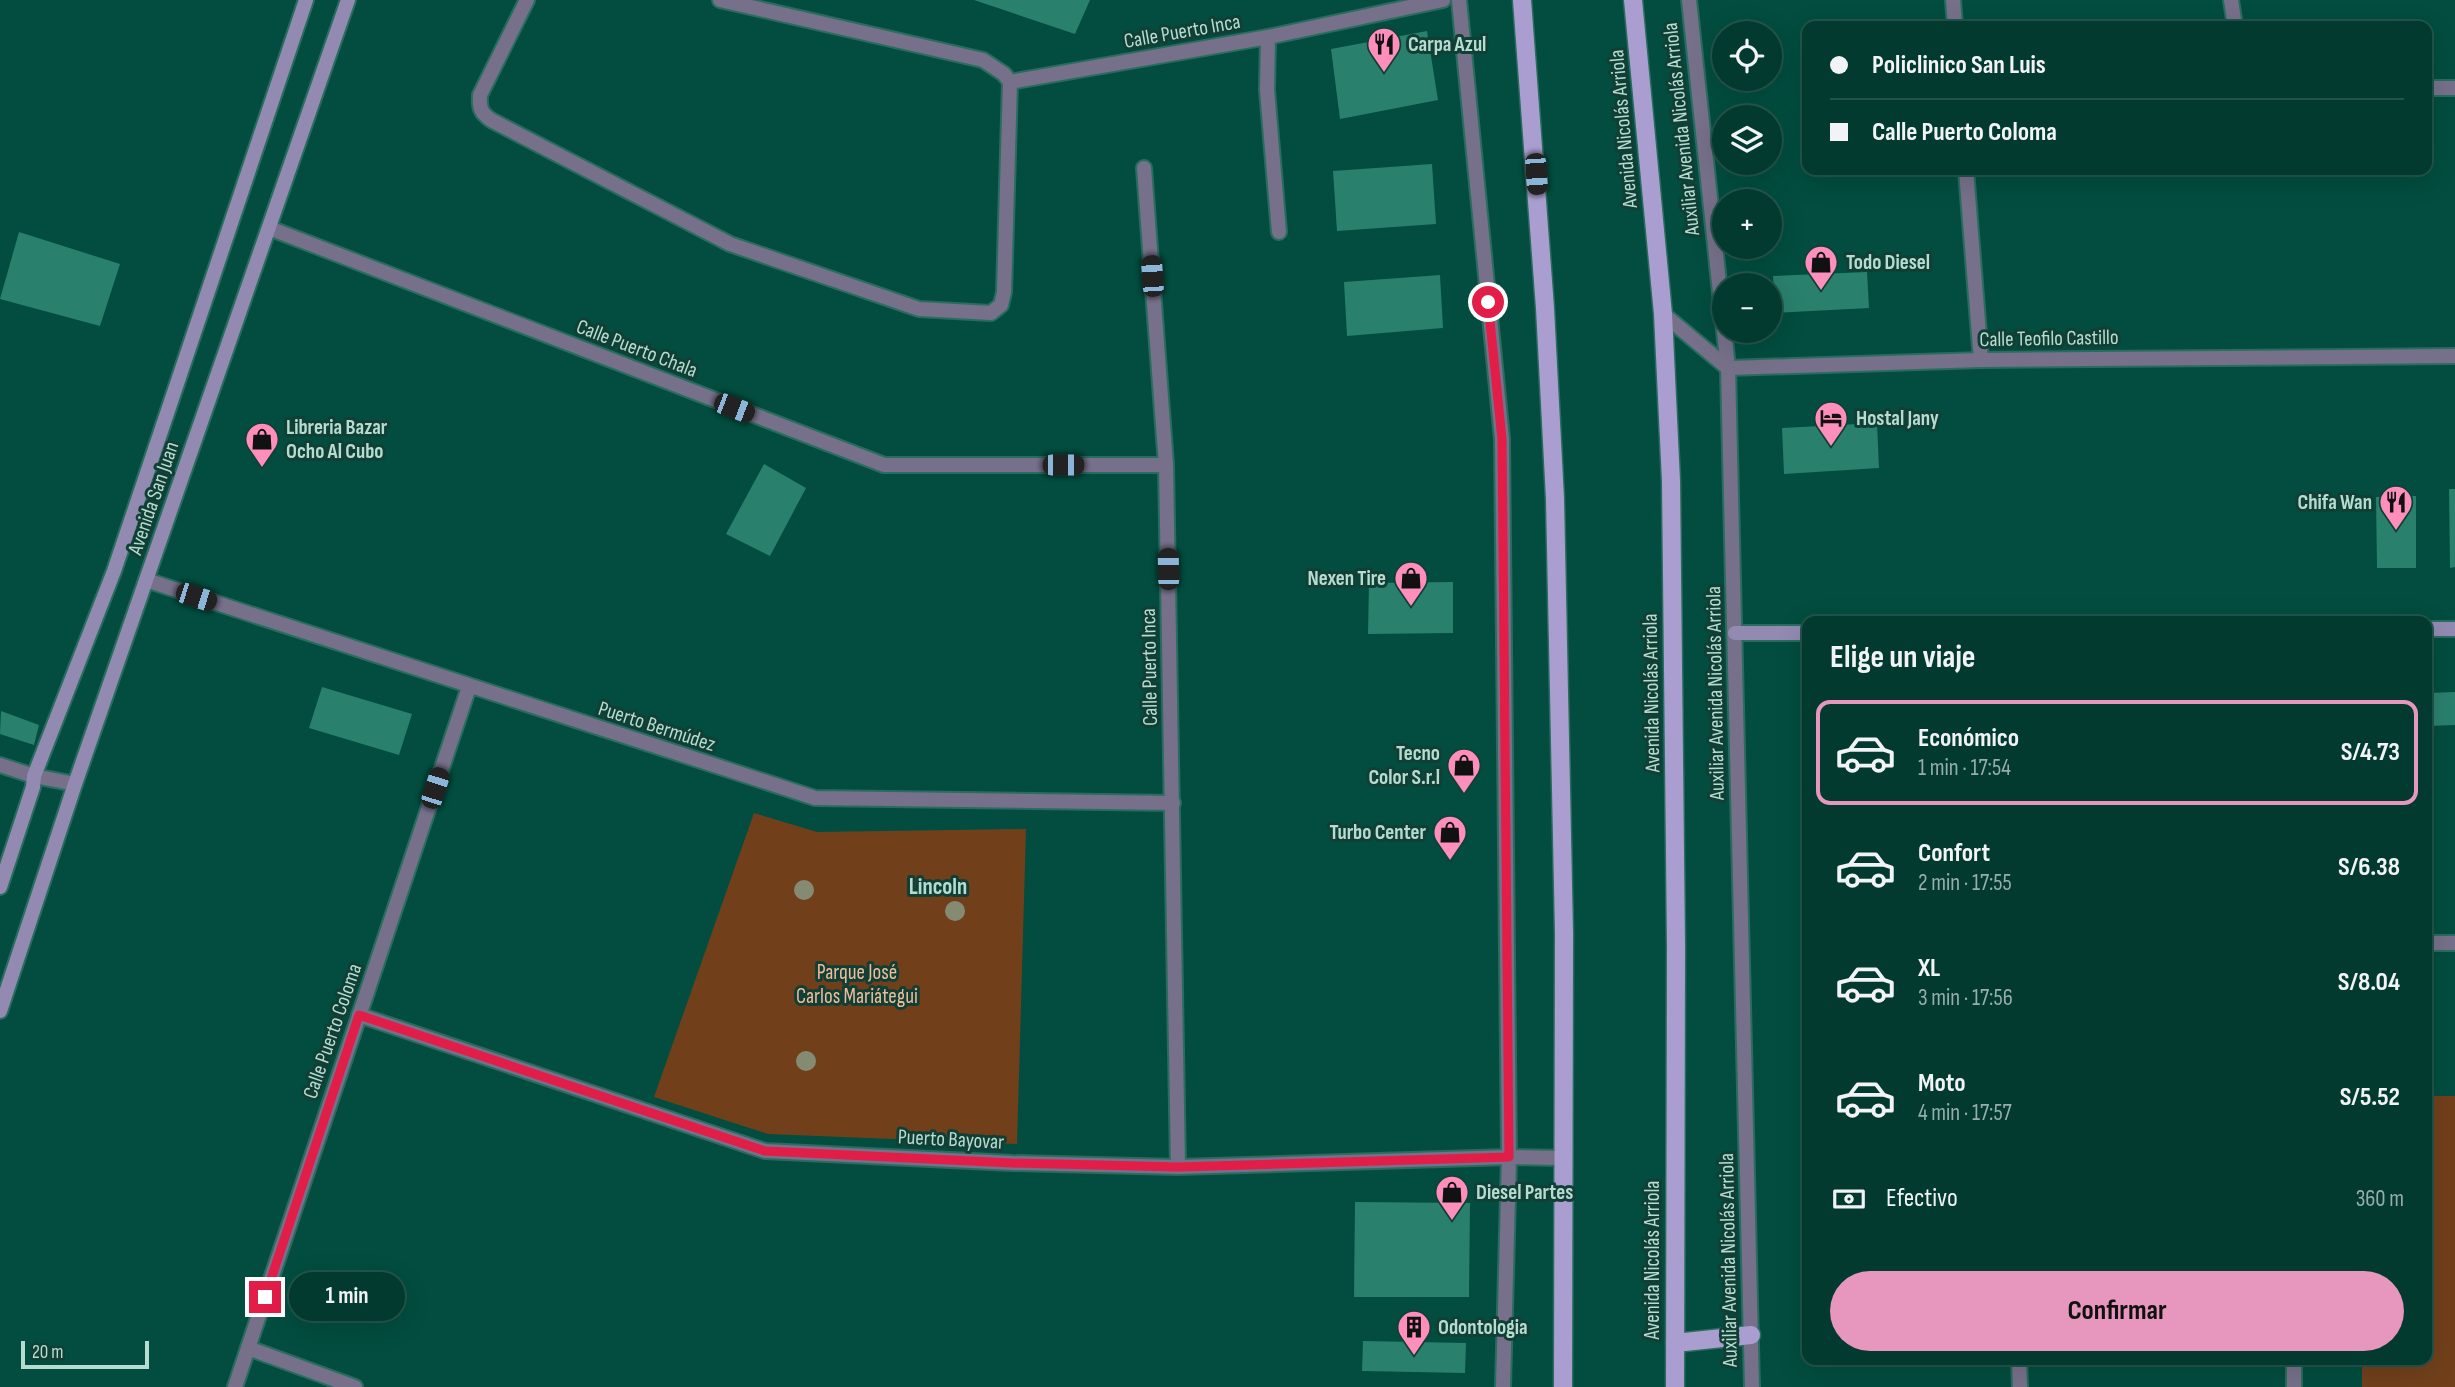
<!DOCTYPE html>
<html lang="es">
<meta charset="utf-8">
<style>
body{margin:0;font-family:"Sofia Sans Condensed",sans-serif;background:#0c4137;color:#f1f3f6;height:100vh;display:flex;flex-direction:column;font-size:26px;white-space:nowrap}
*{box-sizing:border-box;margin:0}
p{font-size:23px;color:#96adaa}
.icon{flex:none;width:38px;height:38px;fill:none;stroke:currentColor;stroke-width:2;stroke-linecap:round;stroke-linejoin:round}
.map{position:relative;flex:1;overflow:hidden}
.details{position:absolute;left:1802px;top:616px;width:630px;height:749px;display:flex;flex-direction:column;background:#023a2f;border-radius:14px;box-shadow:0 7px 28px #0002,0 0 0 2px #23544b}
.details>*{flex:none}
.guide{position:absolute;left:1802px;top:21px;width:630px;height:154px;border-radius:14px;box-shadow:0 7px 28px #0002,0 0 0 2px #23544b;display:grid;align-content:center;height:154px;padding:0 28px;background:#023a2f}
.fabs{position:absolute;left:1712px;top:21px;display:grid;gap:14px}
.fabs a{display:grid;place-items:center;width:70px;height:70px;border-radius:50%;background:#023a2f;box-shadow:0 7px 28px #0002,0 0 0 2px #23544b;font-size:35px}
.scale{position:absolute;left:21px;bottom:18px;width:128px;box-sizing:border-box;padding-left:7px;border:4px solid #b6dcd1;border-top:0;font-size:19px;line-height:24px;white-space:nowrap;color:#b6dcd1;-webkit-text-stroke:5px #123f35;paint-order:stroke}
.end{position:absolute;width:32px;height:32px;margin:-16px;border:9px solid #e11d48;background:#fff;box-shadow:0 0 0 4px #fff}
.from{border-radius:50%}
.bubble{position:absolute;height:49px;border-radius:24px;background:#023a2f;box-shadow:0 7px 28px #0002,0 0 0 2px #23544b;font-size:23px;font-weight:700;line-height:49px;text-align:center}
.car{position:absolute;width:21px;height:42px;margin:-21px -10px;border-radius:9px;box-shadow:0 0 5px 2px #0007;background:linear-gradient(#222 24%,#8ab4d8 0 40%,#222 0 76%,#8ab4d8 0 86%,#222 0)}
.guide b{display:flex;align-items:center;gap:24px;height:66px;font-size:26px}
.guide b+b{border-top:2px solid #23544b}
.guide i{width:18px;height:18px;background:#f1f3f6}
ul{padding:0;list-style:none}
li{display:flex;align-items:center;gap:21px;height:105px;margin:0 14px 10px;padding:0 14px;border:4px solid transparent;border-radius:14px}
li div{flex:1}
li b{display:block;font-size:26px}
li em{font-style:normal;font-weight:700}
li.on{border-color:#e797bd}
li>.icon{width:63px;height:63px;stroke-width:1.5}
h2{padding:0 28px;font-size:32px;line-height:84px}
.pay{display:flex;align-items:center;gap:18px;height:77px;padding:0 28px;font-size:26px}
.pay p{margin-inline-start:auto}
.button{display:flex;gap:14px;margin-top:auto;padding:14px 28px}
.button a{flex:1;height:80px;border-radius:42px;background:#e797bd;color:#111;font-size:28px;font-weight:700;line-height:80px;text-align:center}
.map>svg:first-child{display:block}
.green{fill:#71401b}
.building{fill:#29806d}
.lines{fill:none;stroke-linecap:round;stroke-linejoin:round}
.lane-casing{stroke:#2a6c5f;stroke-width:18}
.street-casing{stroke:#2a6c5f;stroke-width:18}
.secondary-casing{stroke:#2a6c5f;stroke-width:18}
.primary-casing{stroke:#2a6c5f;stroke-width:21}
.lane{stroke:#76708a;stroke-width:14}
.street{stroke:#76708a;stroke-width:14}
.secondary{stroke:#938ab2;stroke-width:14}
.primary{stroke:#aa9ed0;stroke-width:18}
.tree{fill:#858b72}
.route{stroke:#e11d48;stroke-width:9}
.labels{text-anchor:middle;stroke-width:6;stroke-linejoin:round;paint-order:stroke}
.street-label{font-size:21px;fill:#b6dcd1;stroke:#123f35}
.poi-label{font-size:21px;font-weight:bold;fill:#b6dcd1;stroke:#123f35;text-anchor:start}
.park-label{font-size:21px;fill:#f0bd9b;stroke:#123f35}
.neighbourhood-label{font-size:23px;font-weight:bold;fill:#b6dcd1;stroke:#123f35}
</style>
<div class="map">
<svg width="2455" height="1387" viewBox="0 0 2455 1387">
<rect width="100%" height="100%" fill="#024d3f"/>
<g class="green">
<polygon points="754,813 817,832 1026,829 1017,1144 768,1134 654,1097"/>
<polygon points="2427,1096 2455,1096 2455,1387 2362,1387 2362,1360 2427,1360"/>
</g>
<g class="building">
<polygon points="974,0 1090,0 1075,34"/>
<polygon points="1427,31 1438,100 1340,119 1331,49"/>
<polygon points="1432,164 1436,224 1337,231 1333,171"/>
<polygon points="19,232 120,264 100,326 0,299"/>
<polygon points="1867,272 1869,308 1775,313 1773,276"/>
<polygon points="1440,275 1443,328 1347,336 1344,282"/>
<polygon points="1877,423 1879,468 1784,474 1782,428"/>
<polygon points="764,464 806,488 770,556 726,534"/>
<polygon points="2449,489 2455,489 2455,567 2450,568"/>
<polygon points="2416,496 2416,568 2377,568 2376,497"/>
<polygon points="1453,582 1453,633 1368,634 1369,583"/>
<polygon points="322,687 412,714 399,755 309,728"/>
<polygon points="2455,692 2455,725 2427,726 2427,693"/>
<polygon points="1,711 39,725 34,745 0,734"/>
<polygon points="1355,1202 1470,1203 1469,1297 1354,1297"/>
<polygon points="1363,1341 1466,1343 1465,1373 1362,1371"/>
</g>
<g class="lines">
<defs>
<g id="lane">
<path d="M527 0 480 95C479 108 481 113 491 120L730 244 919 309 991 313 1001 305 1004 292 1010 82 1004 74 983 60 720 0"/>
<polyline points="1268,37 1267,90 1279,232"/>
<polyline points="1010,82 1268,37 1443,0"/>
</g>
<g id="street">
<polyline points="1459,0 1502,439 1509,1157 1503,1387"/>
<polyline points="1689,0 1728,368 1752,1387"/>
<polyline points="1953,0 1955,26"/>
<polyline points="2231,0 2235,26"/>
<polyline points="2427,88 2455,88"/>
<polyline points="1144,168 1166,465 1178,1167"/>
<polyline points="1966,170 1981,360"/>
<polyline points="269,228 884,465 1166,465"/>
<polyline points="1663,314 1728,368 1981,360 2455,356"/>
<polyline points="146,580 815,798 1173,803"/>
<polyline points="0,765 34,776 75,784"/>
<polyline points="2427,943 2455,943"/>
<polyline points="359,1015 765,1151 1012,1163 1178,1167 1509,1157 1562,1158"/>
<polyline points="248,1348 355,1387"/>
<polyline points="2019,1360 2020,1387"/>
<polyline points="2294,1360 2294,1387"/>
<polyline points="235,1387 469,687"/>
</g>
<g id="secondary">
<polyline points="2427,629 2455,629"/>
<polyline points="1735,633 1808,633"/>
<polyline points="0,887 33,787 34,776 114,571 306,0"/>
<polyline points="0,1011 75,784 348,0"/>
</g>
<g id="primary">
<polyline points="1522,0 1545,308 1555,499 1564,933 1563,1387"/>
<polyline points="1633,0 1663,314 1671,481 1676,946 1675,1387"/>
<polyline points="1675,1343 1751,1335"/>
</g>
</defs>
<use href="#lane" class="lane-casing"/>
<use href="#street" class="street-casing"/>
<use href="#secondary" class="secondary-casing"/>
<use href="#primary" class="primary-casing"/>
<use href="#lane" class="lane"/>
<use href="#street" class="street"/>
<use href="#secondary" class="secondary"/>
<use href="#primary" class="primary"/>
</g>
<g class="tree">
<circle cx="804" cy="890" r="10"/>
<circle cx="955" cy="911" r="10"/>
<circle cx="806" cy="1061" r="10"/>
</g>
<g class="lines">
<polyline class="route" points="265,1297 359,1015 765,1151 1012,1163 1178,1167 1509,1157 1502,439 1488,302"/>
</g>
<defs>
<symbol id="restaurant-pin" viewBox="-11 -11 22 30"><path d="M0 17L-7.5 6A9.5 9.5 0 1 1 7.5 6Z" fill="#fe8ebb" stroke="#123f35"/><path d="M-5-6h1v4h1v-4h1v4h1v-4h1v5L-1.5 .5V6h-2V.5L-5-1ZM5-6V6H3V1.5H1.5Q1.5-4 5-6Z" fill="#111"/></symbol>
<symbol id="shop-pin" viewBox="-11 -11 22 30"><path d="M0 17L-7.5 6A9.5 9.5 0 1 1 7.5 6Z" fill="#fe8ebb" stroke="#123f35"/><path d="M-5-2.5h2.3a2.7 3.5 0 0 1 5.4 0H5L5.5 6h-11ZM-1.5-2.5h3a1.5 2.3 0 0 0-3 0Z" fill="#111"/></symbol>
<symbol id="hotel-pin" viewBox="-11 -11 22 30"><path d="M0 17L-7.5 6A9.5 9.5 0 1 1 7.5 6Z" fill="#fe8ebb" stroke="#123f35"/><path d="M-6-4.5h1.5V1H6V5H4.5V3h-9V5H-6ZM-4 0a1.8 1.8 0 1 1 3.6 0ZM.5 0V-2.5h3Q6-2.5 6 0Z" fill="#111"/></symbol>
<symbol id="building-pin" viewBox="-11 -11 22 30"><path d="M0 17L-7.5 6A9.5 9.5 0 1 1 7.5 6Z" fill="#fe8ebb" stroke="#123f35"/><path d="M-4-6H4V6H1V3H-1V6H-4ZM-2.5-4.3h1.7v1.8h-1.7ZM.8-4.3h1.7v1.8H.8ZM-2.5-1h1.7V.8h-1.7ZM.8-1h1.7V.8H.8Z" fill="#111"/></symbol>
</defs>
<g fill-rule="evenodd">
<use href="#restaurant-pin" x="1365" y="25" width="38" height="52"/>
<use href="#shop-pin" x="1802" y="243" width="38" height="52"/>
<use href="#hotel-pin" x="1812" y="399" width="38" height="52"/>
<use href="#shop-pin" x="243" y="420" width="38" height="52"/>
<use href="#restaurant-pin" x="2377" y="483" width="38" height="52"/>
<use href="#shop-pin" x="1392" y="559" width="38" height="52"/>
<use href="#shop-pin" x="1445" y="746" width="38" height="52"/>
<use href="#shop-pin" x="1431" y="813" width="38" height="52"/>
<use href="#shop-pin" x="1433" y="1173" width="38" height="52"/>
<use href="#building-pin" x="1395" y="1308" width="38" height="52"/>
</g>
<g class="labels">
<g class="street-label">
<text transform="translate(1182 31) rotate(-10)" y="7">Calle Puerto Inca</text>
<text transform="translate(1623 129) rotate(-95)" y="7">Avenida Nicolás Arriola</text>
<text transform="translate(1681 129) rotate(-96)" y="7">Auxiliar Avenida Nicolás Arriola</text>
<text transform="translate(2049 338) rotate(-1)" y="7">Calle Teofilo Castillo</text>
<text transform="translate(637 348) rotate(21)" y="7">Calle Puerto Chala</text>
<text transform="translate(153 498) rotate(-71)" y="7">Avenida San Juan</text>
<text transform="translate(1149 667) rotate(-91)" y="7">Calle Puerto Inca</text>
<text transform="translate(1651 693) rotate(-91)" y="7">Avenida Nicolás Arriola</text>
<text transform="translate(1715 693) rotate(-91)" y="7">Auxiliar Avenida Nicolás Arriola</text>
<text transform="translate(657 726) rotate(18)" y="7">Puerto Bermúdez</text>
<text transform="translate(332 1031) rotate(-71)" y="7">Calle Puerto Coloma</text>
<text transform="translate(951 1139) rotate(3)" y="7">Puerto Bayovar</text>
<text transform="translate(1652 1260) rotate(-90)" y="7">Avenida Nicolás Arriola</text>
<text transform="translate(1728 1260) rotate(-91)" y="7">Auxiliar Avenida Nicolás Arriola</text>
</g>
<g class="poi-label">
<text x="1408" y="51">Carpa Azul</text>
<text x="1846" y="269">Todo Diesel</text>
<text x="1856" y="425">Hostal Jany</text>
<text x="286" y="434">Libreria Bazar<tspan x="286" dy="24">Ocho Al Cubo</tspan></text>
<text x="2372" y="509" text-anchor="end">Chifa Wan</text>
<text x="1386" y="585" text-anchor="end">Nexen Tire</text>
<text x="1440" y="760" text-anchor="end">Tecno<tspan x="1440" dy="24">Color S.r.l</tspan></text>
<text x="1426" y="839" text-anchor="end">Turbo Center</text>
<text x="1476" y="1199">Diesel Partes</text>
<text x="1438" y="1334">Odontologia</text>
</g>
<g class="park-label">
<text x="857" y="979">Parque José<tspan x="857" dy="24">Carlos Mariátegui</tspan></text>
</g>
<g class="neighbourhood-label">
<text x="938" y="894">Lincoln</text>
</g>
</g>
</svg>
<div class="fabs">
<a><svg class="icon" aria-label="locate" viewBox="0 0 24 24"><circle cx="12" cy="12" r="6"/><path d="M12 2v4M12 18v4M2 12h4M18 12h4"/></svg></a>
<a><svg class="icon" aria-label="layers" viewBox="0 0 24 24"><path d="M12 4l9 5-9 5-9-5zM3 14l9 5 9-5"/></svg></a>
<a>+</a>
<a>−</a>
</div>
<div class="scale">20 m</div>
<i class="end from" style="left:1488px;top:302px"></i>
<i class="end" style="left:265px;top:1297px"></i>
<div class="bubble" style="left:289px;top:1272px;width:116px">1 min</div>
<i class="car" style="left:1536px;top:174px;rotate:176deg"></i>
<i class="car" style="left:1152px;top:276px;rotate:356deg"></i>
<i class="car" style="left:734px;top:408px;rotate:111deg"></i>
<i class="car" style="left:1063px;top:465px;rotate:90deg"></i>
<i class="car" style="left:1168px;top:569px;rotate:359deg"></i>
<i class="car" style="left:196px;top:597px;rotate:108deg"></i>
<i class="car" style="left:435px;top:788px;rotate:18deg"></i>
<div class="guide">
<b><i class="from"></i>Policlinico San Luis</b>
<b><i></i>Calle Puerto Coloma</b>
</div>
<section class="details">
<h2>Elige un viaje</h2>
<ul>
<li class="on"><svg class="icon" aria-label="car" viewBox="0 0 24 24"><path d="M5 17H2v-5l4-1 3-4h7l3 4 3 1v5h-3M9 17h6M6 11h13"/><circle cx="7" cy="17" r="2"/><circle cx="17" cy="17" r="2"/></svg><div><b>Económico</b><p>1 min · 17:54</p></div><em>S/4.73</em></li>
<li><svg class="icon" aria-label="car" viewBox="0 0 24 24"><path d="M5 17H2v-5l4-1 3-4h7l3 4 3 1v5h-3M9 17h6M6 11h13"/><circle cx="7" cy="17" r="2"/><circle cx="17" cy="17" r="2"/></svg><div><b>Confort</b><p>2 min · 17:55</p></div><em>S/6.38</em></li>
<li><svg class="icon" aria-label="car" viewBox="0 0 24 24"><path d="M5 17H2v-5l4-1 3-4h7l3 4 3 1v5h-3M9 17h6M6 11h13"/><circle cx="7" cy="17" r="2"/><circle cx="17" cy="17" r="2"/></svg><div><b>XL</b><p>3 min · 17:56</p></div><em>S/8.04</em></li>
<li><svg class="icon" aria-label="car" viewBox="0 0 24 24"><path d="M5 17H2v-5l4-1 3-4h7l3 4 3 1v5h-3M9 17h6M6 11h13"/><circle cx="7" cy="17" r="2"/><circle cx="17" cy="17" r="2"/></svg><div><b>Moto</b><p>4 min · 17:57</p></div><em>S/5.52</em></li>
</ul>
<div class="pay"><svg class="icon" aria-label="cash" viewBox="0 0 24 24"><path d="M3 7h18v10H3z"/><circle cx="12" cy="12" r="2"/></svg>Efectivo<p>360 m</p></div>
<div class="button"><a>Confirmar</a></div>
</section>
</div>
